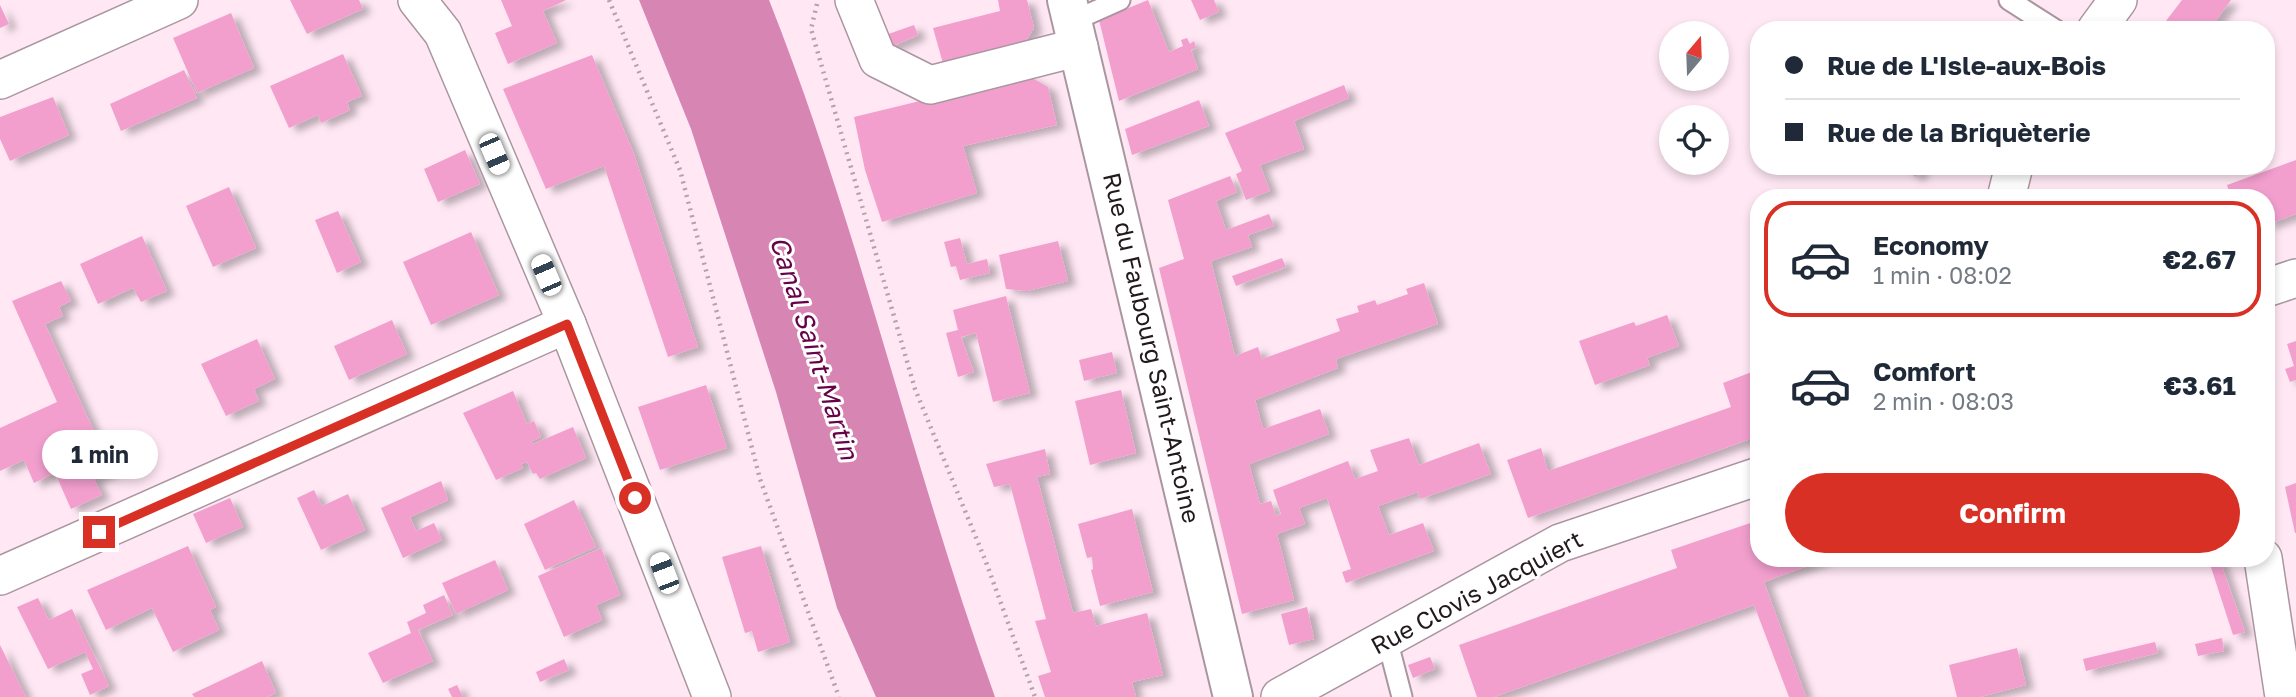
<!DOCTYPE html>
<meta charset="utf-8">
<style>
body{margin:0;font-family:"Golos Text",sans-serif;background:#f6f6f7;color:#1f2937;height:100vh;display:flex;flex-direction:column;font-size:26px;white-space:nowrap}
*{box-sizing:border-box;margin:0}
p{font-size:23px;color:#747a83}
.icon{flex:none;width:38px;height:38px;fill:none;stroke:currentColor;stroke-width:2;stroke-linecap:round;stroke-linejoin:round}
.map{position:relative;flex:1;overflow:hidden}
.side{position:absolute;left:1750px;top:189px;width:525px;height:378px;display:flex;flex-direction:column;background:#fff;border-radius:28px;box-shadow:0 4px 10px #0003}
.side>*{flex:none}
.banner{position:absolute;left:1750px;top:21px;width:525px;height:154px;border-radius:28px;box-shadow:0 4px 10px #0003;display:grid;align-content:center;height:154px;padding:0 35px;background:#fff}
.needle{width:46px;rotate:19deg}
.controls{position:absolute;left:1659px;top:21px;display:grid;gap:14px}
.controls a{display:grid;place-items:center;width:70px;height:70px;border-radius:50%;background:#fff;box-shadow:0 4px 10px #0003;font-size:35px}
.end{position:absolute;width:32px;height:32px;margin:-16px;border:9px solid #d93025;background:#fff;box-shadow:0 0 0 4px #fff}
.from{border-radius:50%}
.bubble{position:absolute;height:49px;border-radius:24px;background:#fff;box-shadow:0 4px 10px #0003;font-size:23px;font-weight:700;line-height:49px;text-align:center}
.car{position:absolute;width:21px;height:42px;margin:-21px -10px;border-radius:9px;box-shadow:0 0 5px 2px #0007;background:linear-gradient(#fff 24%,#345 0 40%,#fff 0 76%,#345 0 86%,#fff 0)}
.banner b{display:flex;align-items:center;gap:24px;height:66px;font-size:26px}
.banner b+b{border-top:2px solid #e0e1e3}
.banner i{width:18px;height:18px;background:#1f2937}
ul{padding:12px 0 0;list-style:none}
li{display:flex;align-items:center;gap:21px;height:116px;margin:0 14px 10px;padding:0 21px;border:4px solid transparent;border-radius:28px}
li div{flex:1}
li b{display:block;font-size:26px}
li em{font-style:normal;font-weight:700}
li.current{border-color:#d93025}
li>.icon{width:63px;height:63px;stroke-width:1.5}
.action{display:flex;gap:14px;margin-top:auto;padding:14px 35px}
.action a{flex:1;height:80px;border-radius:42px;background:#d93025;color:#fff;font-size:28px;font-weight:700;line-height:80px;text-align:center}
.map>svg:first-child{display:block}
.water{fill:#d786b4}
.building{fill:#f29fce;filter:url(#shadow)}
.lines{fill:none;stroke-linecap:round;stroke-linejoin:round}
.service-casing{stroke:#aa96a0;stroke-width:23}
.minor-casing{stroke:#aa96a0;stroke-width:40}
.tertiary-casing{stroke:#aa96a0;stroke-width:42}
.path{stroke:#b3a2ab;stroke-width:4.5;stroke-dasharray:2 5;stroke-linecap:butt}
.service{stroke:#fff;stroke-width:19}
.minor{stroke:#fff;stroke-width:37}
.tertiary{stroke:#fff;stroke-width:38}
.route{stroke:#d93025;stroke-width:9}
.labels{text-anchor:middle;stroke-width:6;stroke-linejoin:round;paint-order:stroke}
.street-label{font-size:24px;fill:#21191d;stroke:#fff}
.water-label{font-size:26px;font-style:italic;fill:#670249;stroke:#fff}
</style>
<div class="map">
<svg width="2296" height="697" viewBox="0 0 2296 697">
<defs>
<filter id="shadow"><feDropShadow dx="8" dy="4.5" stdDeviation="3.5" flood-color="#0004"/></filter>
</defs>
<rect width="100%" height="100%" fill="#ffe8f4"/>
<path class="water" d="M639 0H769C859 227 912 467 995 697H876L837 608 776 392 691 129Z"/>
<g class="building">
<polygon points="290,0 359,0 363,9 307,34"/>
<polygon points="501,0 566,0 543,11 557,43 508,64 495,33 512,26"/>
<polygon points="998,0 1027,0 1034,28 1021,48 944,67 933,28 1000,11"/>
<polygon points="1148,0 1169,52 1183,46 1181,40 1187,38 1190,44 1194,41 1196,48 1191,50 1198,69 1119,101 1099,20"/>
<polygon points="1191,0 1214,0 1219,12 1200,20"/>
<polygon points="2182,0 2231,0 2209,30 2159,30"/>
<polygon points="0,5 9,24 0,28"/>
<polygon points="231,13 254,68 197,93 173,38"/>
<polygon points="914,25 918,35 889,48 880,37"/>
<polygon points="343,54 362,96 347,102 350,110 321,123 318,115 289,128 270,86"/>
<polygon points="592,55 634,154 698,347 668,357 604,166 546,189 503,89"/>
<polygon points="184,70 197,98 121,131 110,104"/>
<polygon points="1027,75 1048,87 1057,125 963,146 977,193 882,222 865,170 854,117"/>
<polygon points="1344,85 1349,98 1294,121 1304,149 1260,165 1270,191 1246,200 1236,174 1242,171 1225,133"/>
<polygon points="53,97 69,135 10,161 0,139 0,117"/>
<polygon points="1199,100 1209,126 1132,155 1125,129"/>
<polygon points="465,150 480,184 438,202 424,169"/>
<polygon points="2296,160 2296,214 2266,225 2266,198 2231,198 2227,185"/>
<polygon points="1901,166 1923,166 1916,177"/>
<polygon points="1230,176 1237,192 1216,201 1226,230 1269,214 1274,226 1248,235 1252,247 1211,261 1235,356 1258,347 1262,359 1340,331 1336,319 1359,312 1357,306 1375,300 1377,305 1408,294 1406,289 1424,283 1438,324 1336,359 1338,368 1255,400 1263,429 1320,409 1329,434 1249,464 1260,504 1271,501 1276,516 1281,514 1273,490 1348,461 1355,479 1378,471 1370,450 1409,438 1419,465 1479,443 1491,474 1420,499 1418,492 1378,506 1389,535 1423,523 1434,551 1346,583 1342,572 1351,569 1327,498 1299,508 1305,524 1277,534 1294,600 1242,614 1159,268 1184,259 1168,200"/>
<polygon points="229,187 256,248 213,267 186,206"/>
<polygon points="338,211 361,262 337,273 315,220"/>
<polygon points="471,232 499,295 431,325 403,262"/>
<polygon points="142,236 167,291 141,302 133,288 98,304 80,264"/>
<polygon points="960,238 967,264 987,259 990,273 960,280 956,266 951,267 944,242"/>
<polygon points="1058,241 1068,281 1027,291 1006,289 999,255"/>
<polygon points="1282,258 1286,267 1236,286 1232,276"/>
<polygon points="61,281 71,301 59,307 63,316 45,324 112,471 94,479 102,495 71,509 55,473 34,483 24,460 0,471 0,428 57,402 12,301"/>
<polygon points="1006,296 1030,393 993,402 976,333 961,337 974,372 958,377 946,333 958,330 953,310"/>
<polygon points="1667,315 1679,346 1647,358 1650,365 1595,385 1579,341 1634,322 1636,326"/>
<polygon points="392,320 407,354 349,380 334,346"/>
<polygon points="257,339 275,379 254,389 259,401 226,416 201,364"/>
<polygon points="2296,341 2296,380 2290,382 2285,369 2294,366 2287,344"/>
<polygon points="1112,352 1117,373 1084,381 1079,360"/>
<polygon points="1757,370 1759,436 1528,518 1507,460 1541,448 1548,471 1731,407 1723,383"/>
<polygon points="706,385 727,448 660,470 638,407"/>
<polygon points="1121,390 1136,453 1090,465 1075,401"/>
<polygon points="513,391 527,424 534,421 541,437 531,442 533,444 573,427 586,458 540,479 536,473 533,474 527,462 521,464 523,468 496,480 463,413"/>
<polygon points="1045,449 1050,474 1037,477 1073,613 1091,609 1096,626 1147,613 1163,675 1132,682 1136,697 1045,697 1038,676 1051,672 1035,621 1046,619 1010,484 994,487 986,464"/>
<polygon points="441,481 448,500 410,517 416,531 434,523 442,540 403,558 381,508"/>
<polygon points="2296,483 2296,533 2295,533 2285,487"/>
<polygon points="314,490 322,506 348,494 365,530 321,550 297,498"/>
<polygon points="230,498 243,527 206,543 193,514"/>
<polygon points="574,500 596,547 545,570 524,524"/>
<polygon points="1132,509 1153,592 1100,606 1091,570 1093,569 1092,557 1087,558 1078,524"/>
<polygon points="1759,520 1759,558 1829,558 1764,582 1806,697 1789,697 1754,605 1494,697 1477,697 1459,645 1677,568 1671,550"/>
<polygon points="188,546 216,607 210,610 219,630 173,652 152,608 106,630 87,590"/>
<polygon points="761,546 790,642 758,652 752,631 745,633 722,557"/>
<polygon points="601,548 620,595 596,605 602,620 564,637 538,576"/>
<polygon points="2208,558 2219,558 2245,632 2233,635"/>
<polygon points="495,560 508,590 456,614 442,583"/>
<polygon points="444,595 453,615 418,630 433,661 383,683 368,653 411,633 407,622 426,613 423,605"/>
<polygon points="38,598 49,620 72,609 109,686 90,695 81,674 93,669 85,652 48,669 17,607"/>
<polygon points="1307,607 1314,639 1289,645 1281,614"/>
<polygon points="2222,638 2224,651 2198,656 2195,644"/>
<polygon points="2155,642 2158,653 2086,671 2083,659"/>
<polygon points="0,645 26,697 0,697"/>
<polygon points="2017,648 2026,685 1980,697 1957,697 1949,665"/>
<polygon points="1430,657 1435,669 1413,678 1408,665"/>
<polygon points="564,659 569,670 540,682 536,672"/>
<polygon points="262,661 276,693 267,697 194,697 192,694"/>
<polygon points="457,685 463,697 452,697 448,689"/>
</g>
<g class="lines">
<defs>
<g id="service">
<polyline points="2009,0 2056,30"/>
<polyline points="1073,21 1120,0"/>
<polyline points="1387,639 1402,697"/>
</g>
<g id="minor">
<polyline points="417,0 443,33 567,324 712,697"/>
<polyline points="854,0 878,59 930,85 1079,47"/>
<polyline points="2096,30 2118,0"/>
<polyline points="0,80 179,0"/>
<polyline points="2006,198 2014,166"/>
<polyline points="2266,288 2296,278"/>
<polyline points="2263,558 2284,697"/>
<polyline points="0,576 567,324"/>
<polyline points="1280,697 1560,543 1759,476"/>
</g>
<polyline id="tertiary" points="1067,0 1233,697"/>
</defs>
<use href="#service" class="service-casing"/>
<use href="#minor" class="minor-casing"/>
<use href="#tertiary" class="tertiary-casing"/>
<g class="path">
<polyline points="609,0 680,170 760,479 839,697"/>
<polyline points="817,4 811,29 915,389 986,562 1035,697"/>
</g>
<use href="#service" class="service"/>
<use href="#minor" class="minor"/>
<use href="#tertiary" class="tertiary"/>
</g>
<g class="lines">
<polyline class="route" points="99,532 567,324 635,498"/>
</g>
<g class="labels">
<g class="street-label">
<text transform="translate(1151 348) rotate(77)" y="8">Rue du Faubourg Saint-Antoine</text>
<text transform="translate(1477 593) rotate(-28)" y="8">Rue Clovis Jacquiert</text>
</g>
<g class="water-label">
<text transform="translate(814 348) rotate(72)" y="9">Canal Saint-Martin</text>
</g>
</g>
</svg>
<div class="controls">
<a><svg class="needle" viewBox="-14 -14 28 28"><path d="M0-13l5 13h-10z" fill="#e53935"/><path d="M0 13l5-13h-10z" fill="#747a83"/></svg></a>
<a><svg class="icon" aria-label="locate" viewBox="0 0 24 24"><circle cx="12" cy="12" r="6"/><path d="M12 2v4M12 18v4M2 12h4M18 12h4"/></svg></a>
</div>
<i class="end from" style="left:635px;top:498px"></i>
<i class="end" style="left:99px;top:532px"></i>
<div class="bubble" style="left:42px;top:430px;width:116px">1 min</div>
<i class="car" style="left:494px;top:154px;rotate:157deg"></i>
<i class="car" style="left:546px;top:275px;rotate:337deg"></i>
<i class="car" style="left:664px;top:573px;rotate:339deg"></i>
<div class="banner">
<b><i class="from"></i>Rue de L'Isle-aux-Bois</b>
<b><i></i>Rue de la Briquèterie</b>
</div>
<section class="side">
<ul>
<li class="current"><svg class="icon" aria-label="car" viewBox="0 0 24 24"><path d="M5 17H2v-5l4-1 3-4h7l3 4 3 1v5h-3M9 17h6M6 11h13"/><circle cx="7" cy="17" r="2"/><circle cx="17" cy="17" r="2"/></svg><div><b>Economy</b><p>1 min · 08:02</p></div><em>€2.67</em></li>
<li><svg class="icon" aria-label="car" viewBox="0 0 24 24"><path d="M5 17H2v-5l4-1 3-4h7l3 4 3 1v5h-3M9 17h6M6 11h13"/><circle cx="7" cy="17" r="2"/><circle cx="17" cy="17" r="2"/></svg><div><b>Comfort</b><p>2 min · 08:03</p></div><em>€3.61</em></li>
</ul>
<div class="action"><a>Confirm</a></div>
</section>
</div>
